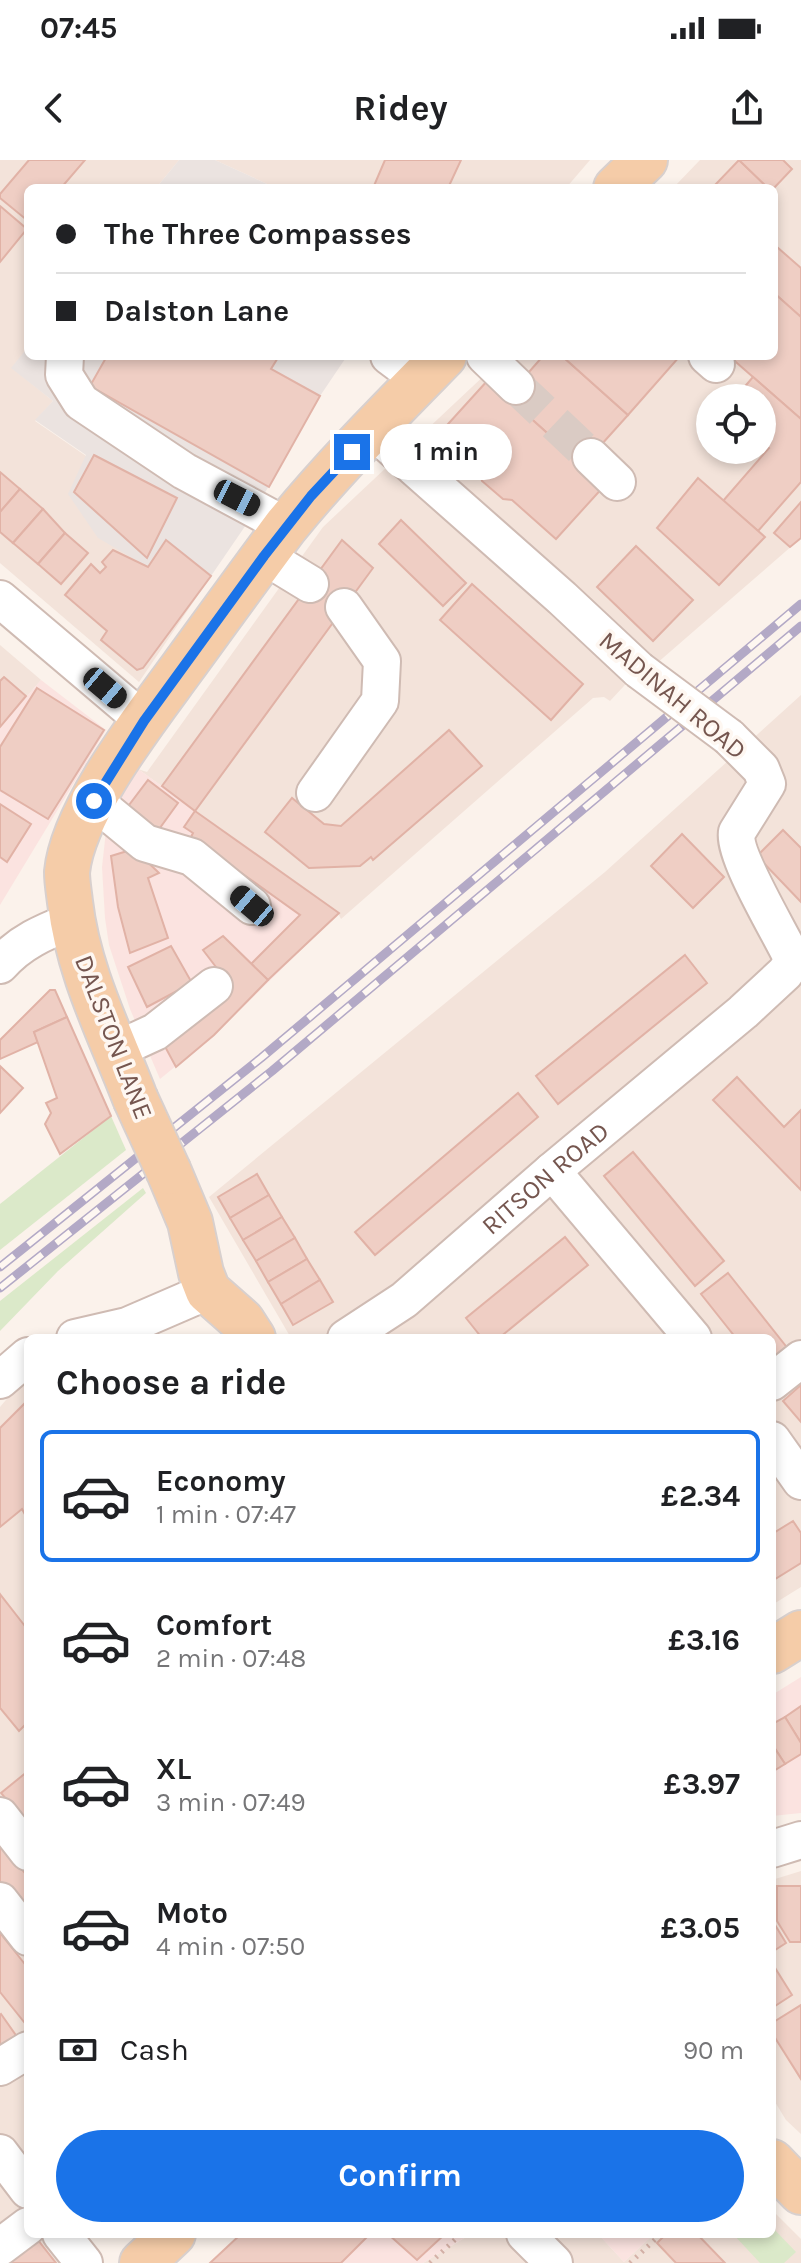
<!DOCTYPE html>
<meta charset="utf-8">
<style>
body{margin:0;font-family:Karla,sans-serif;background:#f6f6f6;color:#202124;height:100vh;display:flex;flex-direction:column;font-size:30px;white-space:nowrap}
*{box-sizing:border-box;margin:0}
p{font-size:26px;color:#757577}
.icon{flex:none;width:44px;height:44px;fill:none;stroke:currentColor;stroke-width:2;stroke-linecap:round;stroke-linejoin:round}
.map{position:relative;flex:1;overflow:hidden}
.drawer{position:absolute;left:24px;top:1174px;width:752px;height:904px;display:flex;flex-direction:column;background:#fff;border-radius:12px;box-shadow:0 4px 12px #0003}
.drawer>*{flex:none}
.hud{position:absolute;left:24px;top:24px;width:754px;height:176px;border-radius:12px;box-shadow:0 4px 12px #0003;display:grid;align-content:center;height:176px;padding:0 32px;background:#fff}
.tools{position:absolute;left:696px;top:224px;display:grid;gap:16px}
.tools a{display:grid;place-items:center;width:80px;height:80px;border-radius:50%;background:#fff;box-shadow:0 4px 12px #0003;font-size:40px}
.end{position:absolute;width:36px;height:36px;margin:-18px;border:10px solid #1a73e8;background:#fff;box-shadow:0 0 0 4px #fff}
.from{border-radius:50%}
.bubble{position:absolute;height:56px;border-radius:28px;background:#fff;box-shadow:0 4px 12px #0003;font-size:26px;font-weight:700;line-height:56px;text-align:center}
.car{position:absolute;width:24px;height:48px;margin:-24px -12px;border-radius:10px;box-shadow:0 0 6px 2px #0007;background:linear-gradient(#222 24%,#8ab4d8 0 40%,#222 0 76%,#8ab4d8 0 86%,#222 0)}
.hud b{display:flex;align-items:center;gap:28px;height:76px;font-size:30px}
.hud b+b{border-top:2px solid #e0e0e0}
.hud i{width:20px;height:20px;background:#202124}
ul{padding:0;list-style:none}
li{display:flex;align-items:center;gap:24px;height:132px;margin:0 16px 12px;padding:0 16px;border:4px solid transparent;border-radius:12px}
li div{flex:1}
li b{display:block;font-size:30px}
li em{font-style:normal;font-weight:700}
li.selected{border-color:#1a73e8}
li>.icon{width:72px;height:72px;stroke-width:1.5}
h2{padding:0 32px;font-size:36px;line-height:96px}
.pay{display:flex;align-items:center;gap:20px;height:88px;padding:0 32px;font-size:30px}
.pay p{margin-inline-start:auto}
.action{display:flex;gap:16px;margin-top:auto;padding:16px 32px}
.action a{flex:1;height:92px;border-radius:48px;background:#1a73e8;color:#fff;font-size:32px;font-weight:700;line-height:92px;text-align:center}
.status{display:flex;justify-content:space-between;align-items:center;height:56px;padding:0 40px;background:#fff;direction:ltr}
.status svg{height:22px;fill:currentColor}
header{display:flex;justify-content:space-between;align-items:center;height:104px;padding:0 32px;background:#fff;font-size:36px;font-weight:700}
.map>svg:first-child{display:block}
.residential{fill:#f3e3da;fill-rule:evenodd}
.commercial{fill:#fbe3e0}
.industrial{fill:#ebe3e0}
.green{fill:#dbe9c9}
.building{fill:#efcec4;stroke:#e1b2a6;stroke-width:2}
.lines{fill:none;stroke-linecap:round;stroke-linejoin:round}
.minor-tunnel{stroke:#dacbc4;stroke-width:36;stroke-dasharray:36 18;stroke-linecap:butt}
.minor-casing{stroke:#cfbbb3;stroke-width:40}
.major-casing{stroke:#d8d0ce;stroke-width:48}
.path{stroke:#d4b1a7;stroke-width:5;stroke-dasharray:2 6;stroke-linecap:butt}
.minor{stroke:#fff;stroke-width:36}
.major{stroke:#f5cca8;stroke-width:44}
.rail-casing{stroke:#b3a9c6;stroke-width:9}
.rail{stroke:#fef7f1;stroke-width:6;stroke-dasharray:18;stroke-linecap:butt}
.minor-bridge-casing{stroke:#cfbbb3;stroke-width:40;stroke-linecap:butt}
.major-bridge-casing{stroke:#d8d0ce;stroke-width:48;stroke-linecap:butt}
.minor-bridge{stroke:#fff;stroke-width:36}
.major-bridge{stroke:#f5cca8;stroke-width:44}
.route{stroke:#1a73e8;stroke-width:10}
.labels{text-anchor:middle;stroke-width:7;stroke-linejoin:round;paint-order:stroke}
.street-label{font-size:26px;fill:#75564f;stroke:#fef7f1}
</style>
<div class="status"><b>07:45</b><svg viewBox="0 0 49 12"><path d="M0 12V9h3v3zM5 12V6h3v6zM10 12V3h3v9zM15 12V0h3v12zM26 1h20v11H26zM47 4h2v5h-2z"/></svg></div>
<header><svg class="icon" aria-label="back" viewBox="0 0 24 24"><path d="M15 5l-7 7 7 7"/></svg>Ridey<svg class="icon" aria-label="share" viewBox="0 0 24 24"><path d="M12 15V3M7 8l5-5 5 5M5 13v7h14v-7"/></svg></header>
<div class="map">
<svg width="801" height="2103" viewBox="0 0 801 2103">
<rect width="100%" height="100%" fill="#fbf2eb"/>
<g class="residential">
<polygon points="0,0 179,0 156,28 28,28 28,187 12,208 53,241 35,261 86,296 166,380 211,416 139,522 0,403"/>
<polygon points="215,0 590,0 566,28 276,28"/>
<path d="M700 0H801V378L656 504 649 499 610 541 604 537 593 538 341 759 338 753 138 609 147 612 323 367 505 196H774V28H673ZM710 238H762V290H710Z"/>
<polygon points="0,485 41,520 0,567"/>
<polygon points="801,535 801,1427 772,1445 772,1178 291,1178 209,1037 605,712"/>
<polygon points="28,1214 28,2074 63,2074 73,2103 0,2103 0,1247"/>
<polygon points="801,1711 801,1974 786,1960 772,1937 772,1720"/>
<polygon points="772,2050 801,2079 801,2103 423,2103 471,2074 598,2074 624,2102 654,2074 772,2074"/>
</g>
<g class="commercial">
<polygon points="41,520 106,570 0,745 0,567"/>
<polygon points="138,609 339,753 214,875 160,919 130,849 109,785 105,758 102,707 107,662"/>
<polygon points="801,1517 801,1653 772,1656 772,1535"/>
<polygon points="241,2074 471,2074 423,2103 210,2103"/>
<polygon points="598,2074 654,2074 624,2102"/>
</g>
<g class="industrial">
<polygon points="179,0 215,0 276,28 156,28"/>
<polygon points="28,187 28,196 347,196 320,236 250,359 211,416 166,380 148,407 98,378 68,334 86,295 35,260 53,241 11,208"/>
</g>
<g class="green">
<polygon points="111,956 126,990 0,1090 0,1044"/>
<polygon points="143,1028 146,1033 58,1111 0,1171 0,1141"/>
<polygon points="772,2067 796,2092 784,2103 760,2103 733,2074 772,2074"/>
</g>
<g class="building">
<polygon points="29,0 85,0 61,28 28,28 28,61 0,38 0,34"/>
<polygon points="385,0 461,0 448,28 373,28"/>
<polygon points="739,0 768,28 718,28 715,25"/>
<polygon points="739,0 783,0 792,9 774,28 768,28"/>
<polygon points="0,46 27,69 0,102"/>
<polygon points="777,87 801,108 801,157 774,133 774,91"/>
<polygon points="774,133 801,157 801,259 729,196 774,196"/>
<polygon points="107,196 279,196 271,209 320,236 269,327 90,226"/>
<polygon points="543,196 562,196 628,255 583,305 507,237"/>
<polygon points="562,196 680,196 628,255"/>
<polygon points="753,217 801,259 801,322 758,371 723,341 769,288 762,282 762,238 735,238"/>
<polygon points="488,220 605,325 556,379 512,340 503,339 482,321 479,310 439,274"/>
<polygon points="94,295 177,338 147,398 74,332"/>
<polygon points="0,312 20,329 0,352"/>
<polygon points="698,318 765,377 719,425 657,368"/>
<polygon points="20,329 43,349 13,383 0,372 0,352"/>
<polygon points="801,342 801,378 790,387 774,373"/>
<polygon points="43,349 65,373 38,404 13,383"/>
<polygon points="401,360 466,423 443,446 379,384"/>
<polygon points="65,373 88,393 61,424 38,404"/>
<polygon points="166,380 211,416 143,508 137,510 101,480 107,471 65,435 91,404 100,413 106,407 102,402 113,390 148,407"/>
<polygon points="342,380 373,408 195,651 162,626"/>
<polygon points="636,386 693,440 653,481 597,427"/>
<polygon points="472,424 583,524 551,560 440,460"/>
<polygon points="4,517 26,536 0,567 0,521"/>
<polygon points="37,528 104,570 48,659 0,630 0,587"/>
<polygon points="449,570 482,606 373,700 371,697 360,706 309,708 265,672 292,638 324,664 341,666"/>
<polygon points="148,620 178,643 154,676 123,653"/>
<polygon points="0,644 31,664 7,702 0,697"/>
<polygon points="195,651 339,753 268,820 251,804 300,755 191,677 193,673 184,667"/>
<polygon points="783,670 801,688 801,742 757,696"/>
<polygon points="682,674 724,717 693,748 651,706"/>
<polygon points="134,689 159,713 148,718 168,778 130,793 118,747 111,696"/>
<polygon points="223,776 268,820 214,875 176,907 162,881 229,824 203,790"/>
<polygon points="171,786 192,823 147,847 128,807"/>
<polygon points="685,795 707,823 558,944 536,916"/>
<polygon points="50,830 55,830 67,857 34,872 38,882 0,899 0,880"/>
<polygon points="67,857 111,956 60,994 45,964 51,953 46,943 57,938 34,872"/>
<polygon points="0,906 23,928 0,953"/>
<polygon points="737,917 784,967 801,950 801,1030 713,940"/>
<polygon points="518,933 538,957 375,1095 355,1072"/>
<polygon points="633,992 724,1101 695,1126 604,1016"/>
<polygon points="257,1014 269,1035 230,1058 218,1037"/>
<polygon points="269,1035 282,1057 243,1080 230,1058"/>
<polygon points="282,1057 295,1078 256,1101 243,1080"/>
<polygon points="565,1077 588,1105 499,1178 482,1178 466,1158"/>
<polygon points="295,1078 307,1099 268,1122 256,1101"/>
<polygon points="307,1099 320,1120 281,1144 268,1122"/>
<polygon points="728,1113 789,1190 772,1203 772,1178 736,1178 701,1134"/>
<polygon points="320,1120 333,1142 293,1165 281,1144"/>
<polygon points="801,1225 801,1262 783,1241"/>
<polygon points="28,1240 28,1360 22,1349 0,1367 0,1268"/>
<polygon points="793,1361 801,1373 801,1403 772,1421 772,1374"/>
<polygon points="0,1434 28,1470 28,1562 19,1571 0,1548"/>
<polygon points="801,1546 801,1583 785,1557"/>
<polygon points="785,1557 801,1583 801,1594 785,1604 772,1584 772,1564"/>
<polygon points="772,1584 785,1604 772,1612"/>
<polygon points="28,1611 28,1665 1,1633"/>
<polygon points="0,1682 28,1717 28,1759 0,1724"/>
<polygon points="777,1726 801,1726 801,1782 790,1782 777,1761"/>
<polygon points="772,1760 786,1783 772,1792"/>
<polygon points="0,1773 28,1808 28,1867 0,1832"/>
<polygon points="772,1803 792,1835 772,1848"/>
<polygon points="801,1845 801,1919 772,1873 772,1863"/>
<polygon points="1,1854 20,1881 0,1893 0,1855"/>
<polygon points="241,2074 370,2074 341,2103 210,2103"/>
<polygon points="388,2074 445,2074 417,2100"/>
<polygon points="666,2074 697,2074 725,2103 676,2103 657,2083"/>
<polygon points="34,2075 56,2103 0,2103"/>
</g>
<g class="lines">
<polyline class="minor-tunnel" points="516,226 591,297"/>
<defs>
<g id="minor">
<polyline points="65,196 64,215 81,242 184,311 286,366"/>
<polyline points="389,196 421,220"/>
<polyline points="485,196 516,226"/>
<polyline points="707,196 716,204"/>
<polyline points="372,270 562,438 639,510"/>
<polyline points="591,297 617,322"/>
<polyline points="264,396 310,424"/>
<polyline points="0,439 144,561"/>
<polyline points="315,633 380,541 382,501 344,447"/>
<polyline points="94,641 145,683 192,697 252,746"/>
<path d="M0 805C20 782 44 772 72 761"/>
<polyline points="116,890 155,872 214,826"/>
<polyline points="552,1011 693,1178"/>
<polyline points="75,1178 127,1166 208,1131"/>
<path id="s1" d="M346 1178 404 1140 552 1011 743 852 785 813 791 804 790 794C779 771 732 693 737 672L767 624 761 609 729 577"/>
<polyline points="0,1220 28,1196"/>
<polyline points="772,1222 801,1199"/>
<polyline points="772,1280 801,1321"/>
<polyline points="0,1656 28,1692"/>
<polyline points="772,1689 801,1680"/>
<polyline points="0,1741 28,1777"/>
<polyline points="0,1907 28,1890"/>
<polyline points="0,1993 28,2030"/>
<polyline points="61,2074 84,2103"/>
<polyline points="525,2074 554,2103"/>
<polyline points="0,2087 28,2066"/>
</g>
<g id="major">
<polyline points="616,28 645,0"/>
<path d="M135 938C110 873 78 812 70 742 69 733 67 722 67 712 73 650 145 559 182 508 217 460 251 413 286 366 335 306 390 251 444 196"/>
<polyline points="169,1012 190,1062 201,1113 208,1131 242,1161 253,1178"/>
<polyline points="772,1491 801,1473"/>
<polyline points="772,2002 801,2032"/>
<polyline points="142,2103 173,2074"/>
</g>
</defs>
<use href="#minor" class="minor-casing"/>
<use href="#major" class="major-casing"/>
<g class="path">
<polyline points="430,2103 461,2074"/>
<polyline points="630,2103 661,2074"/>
</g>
<use href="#minor" class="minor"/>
<use href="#major" class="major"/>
<defs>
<g id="rail">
<polyline points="0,1107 261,898 801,444"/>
<polyline points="0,1128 272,911 801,466"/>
</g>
</defs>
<use href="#rail" class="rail-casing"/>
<use href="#rail" class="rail"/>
<defs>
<polyline id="minor-bridge" points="639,510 729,577"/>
<polyline id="major-bridge" points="135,938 169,1012"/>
</defs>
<use href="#minor-bridge" class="minor-bridge-casing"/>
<use href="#major-bridge" class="major-bridge-casing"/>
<use href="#minor-bridge" class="minor-bridge"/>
<use href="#major-bridge" class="major-bridge"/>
</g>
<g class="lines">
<polyline class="route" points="94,641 144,561 264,396 311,336 352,292"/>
</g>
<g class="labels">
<g class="street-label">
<text transform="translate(673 535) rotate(40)" y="9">MADINAH ROAD</text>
<text transform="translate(114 877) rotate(69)" y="9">DALSTON LANE</text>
<text dy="9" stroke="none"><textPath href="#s1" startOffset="256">RITSON ROAD</textPath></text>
</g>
</g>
</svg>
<div class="tools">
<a><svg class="icon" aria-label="locate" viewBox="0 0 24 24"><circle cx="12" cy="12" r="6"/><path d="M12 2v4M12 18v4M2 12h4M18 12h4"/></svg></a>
</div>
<i class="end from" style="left:94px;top:641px"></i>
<i class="end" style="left:352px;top:292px"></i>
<div class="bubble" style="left:380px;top:264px;width:132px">1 min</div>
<i class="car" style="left:237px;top:338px;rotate:117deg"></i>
<i class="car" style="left:105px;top:528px;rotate:130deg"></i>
<i class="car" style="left:252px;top:746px;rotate:310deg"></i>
<div class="hud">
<b><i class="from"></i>The Three Compasses</b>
<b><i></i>Dalston Lane</b>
</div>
<section class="drawer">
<h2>Choose a ride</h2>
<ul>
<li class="selected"><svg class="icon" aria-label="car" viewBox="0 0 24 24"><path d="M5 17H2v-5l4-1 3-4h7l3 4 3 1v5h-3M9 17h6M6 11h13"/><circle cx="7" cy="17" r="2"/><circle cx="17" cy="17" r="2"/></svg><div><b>Economy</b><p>1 min · 07:47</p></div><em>£2.34</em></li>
<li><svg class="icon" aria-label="car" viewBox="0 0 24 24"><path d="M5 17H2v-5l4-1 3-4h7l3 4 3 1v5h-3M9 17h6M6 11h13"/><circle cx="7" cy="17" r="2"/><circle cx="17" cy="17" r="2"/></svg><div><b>Comfort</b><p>2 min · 07:48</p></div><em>£3.16</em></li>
<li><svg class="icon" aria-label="car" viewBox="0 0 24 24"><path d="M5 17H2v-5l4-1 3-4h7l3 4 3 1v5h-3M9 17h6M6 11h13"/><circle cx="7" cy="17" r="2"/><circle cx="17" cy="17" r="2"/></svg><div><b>XL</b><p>3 min · 07:49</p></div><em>£3.97</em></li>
<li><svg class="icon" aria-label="car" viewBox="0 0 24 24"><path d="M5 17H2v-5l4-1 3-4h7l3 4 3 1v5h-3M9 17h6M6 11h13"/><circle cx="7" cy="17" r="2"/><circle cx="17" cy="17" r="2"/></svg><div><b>Moto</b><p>4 min · 07:50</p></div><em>£3.05</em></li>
</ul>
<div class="pay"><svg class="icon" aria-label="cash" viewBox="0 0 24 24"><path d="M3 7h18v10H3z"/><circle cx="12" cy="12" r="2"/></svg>Cash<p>90 m</p></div>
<div class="action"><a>Confirm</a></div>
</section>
</div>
